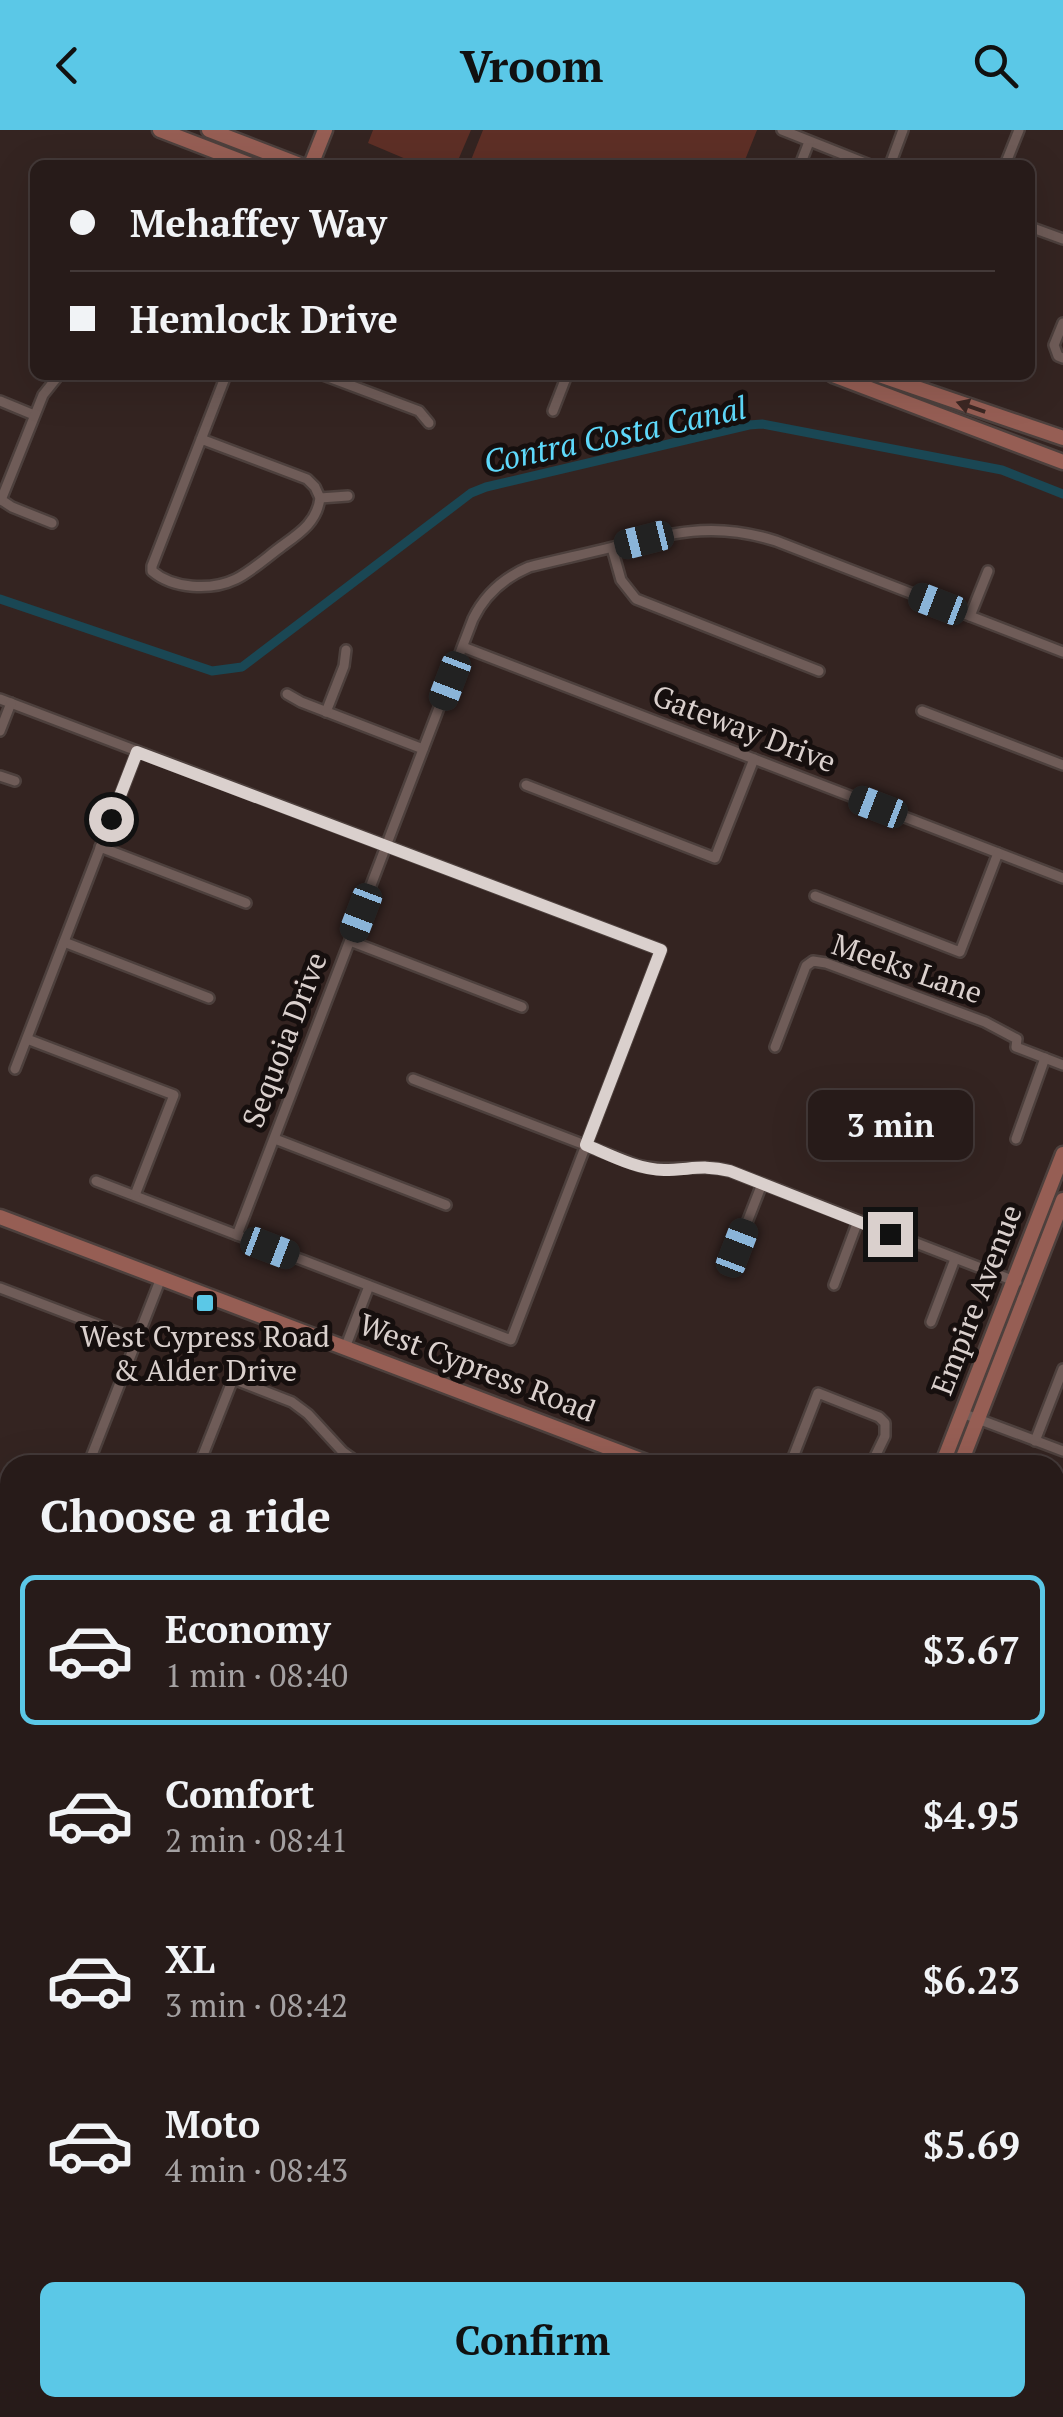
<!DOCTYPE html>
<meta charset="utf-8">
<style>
body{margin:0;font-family:"PT Serif",serif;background:#332826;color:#f1f3f6;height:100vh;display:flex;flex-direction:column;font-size:38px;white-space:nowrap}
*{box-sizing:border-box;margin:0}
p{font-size:32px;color:#a4a1a2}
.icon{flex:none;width:55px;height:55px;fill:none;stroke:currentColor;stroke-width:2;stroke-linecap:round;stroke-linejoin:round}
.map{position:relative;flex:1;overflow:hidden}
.drawer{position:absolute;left:0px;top:1325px;width:1065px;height:962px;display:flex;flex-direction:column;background:#271b19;border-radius:30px 30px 0 0;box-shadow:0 10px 40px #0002,0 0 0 2px #433938}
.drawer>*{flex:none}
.guide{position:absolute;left:30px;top:30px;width:1005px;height:220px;border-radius:15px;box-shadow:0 10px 40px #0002,0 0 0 2px #433938;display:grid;align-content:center;height:220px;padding:0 40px;background:#271b19}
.end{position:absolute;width:45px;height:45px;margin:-22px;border:12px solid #dad0cd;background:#111;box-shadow:0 0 0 5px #111}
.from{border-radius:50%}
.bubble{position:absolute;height:70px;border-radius:15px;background:#271b19;box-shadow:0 10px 40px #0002,0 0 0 2px #433938;font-size:32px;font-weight:800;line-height:70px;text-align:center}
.car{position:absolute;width:30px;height:60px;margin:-30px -15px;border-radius:12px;box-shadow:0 0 8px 2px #0007;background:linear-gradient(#222 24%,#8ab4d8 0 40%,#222 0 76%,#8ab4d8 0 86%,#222 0)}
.guide b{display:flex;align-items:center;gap:35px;height:95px;font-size:38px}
.guide b+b{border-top:2px solid #433938}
.guide i{width:25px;height:25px;background:#f1f3f6}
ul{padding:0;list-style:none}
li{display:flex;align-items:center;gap:30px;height:150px;margin:0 20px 15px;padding:0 20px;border:5px solid transparent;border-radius:15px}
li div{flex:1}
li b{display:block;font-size:38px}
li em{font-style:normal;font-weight:800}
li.current{border-color:#5bc8e7}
li>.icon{width:90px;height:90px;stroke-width:1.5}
h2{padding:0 40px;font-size:45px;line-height:120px}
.cta{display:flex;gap:20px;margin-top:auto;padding:20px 40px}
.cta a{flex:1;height:115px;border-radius:15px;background:#5bc8e7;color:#111;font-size:40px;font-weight:800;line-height:115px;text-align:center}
header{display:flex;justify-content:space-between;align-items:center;height:130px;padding:0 40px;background:#5bc8e7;color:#111;font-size:45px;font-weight:800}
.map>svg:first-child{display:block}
.green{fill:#5e2f26}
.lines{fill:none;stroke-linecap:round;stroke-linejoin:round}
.canal{stroke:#1a4754;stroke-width:9}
.street-casing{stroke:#4d403d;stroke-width:14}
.secondary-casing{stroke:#4d403d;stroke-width:19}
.primary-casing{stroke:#4d403d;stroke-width:20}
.street{stroke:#6f5c58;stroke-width:9}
.secondary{stroke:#965e54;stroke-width:14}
.primary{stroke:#bc6050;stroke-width:15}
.oneway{fill:#3c2723}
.route{stroke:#dad0cd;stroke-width:12}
.poi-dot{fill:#5bc8e7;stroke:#160f0e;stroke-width:4}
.labels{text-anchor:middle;stroke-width:10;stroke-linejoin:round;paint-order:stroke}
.street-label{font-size:30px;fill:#dad0cd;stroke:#160f0e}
.poi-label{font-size:30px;fill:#dad0cd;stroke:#160f0e}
.water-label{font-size:32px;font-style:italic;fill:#5ed9fb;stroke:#160f0e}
</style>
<header><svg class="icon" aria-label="back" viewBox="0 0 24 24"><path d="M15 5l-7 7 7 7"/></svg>Vroom<svg class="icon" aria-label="search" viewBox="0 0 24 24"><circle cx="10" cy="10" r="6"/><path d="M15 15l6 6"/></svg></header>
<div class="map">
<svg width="1063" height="2287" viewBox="0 0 1063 2287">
<rect width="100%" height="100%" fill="#342421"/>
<g class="green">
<polygon points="373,0 471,0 456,35 420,35 368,13"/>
<polygon points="483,0 757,0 743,35 469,35"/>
</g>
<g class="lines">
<polyline class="canal" points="0,469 212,541 242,537 471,363 486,357 749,295 762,294 1002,340 1063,364"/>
<defs>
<g id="street">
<polyline points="782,0 870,35"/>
<polyline points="800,35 809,12"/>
<polyline points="890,35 903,0"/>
<polyline points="1005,35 1019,0"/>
<polyline points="1030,97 1063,109"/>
<polyline points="1063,193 1054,215 1058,226 1063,228"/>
<polyline points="323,245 419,281 429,293"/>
<polyline points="0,271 34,285"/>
<polyline points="553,281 567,245"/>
<path d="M201 309 307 349 315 357 320 368C317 392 300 403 282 416 267 427 252 441 236 449 211 461 173 459 152 441V436L226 245"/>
<polyline points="320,368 348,366"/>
<polyline points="0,369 12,377 52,393"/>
<polyline points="1,370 43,265 59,245"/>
<polyline points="612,418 621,450 636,469 819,541"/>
<polyline points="970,486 988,441"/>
<polyline points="463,517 1063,748"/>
<polyline points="287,564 301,572 423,619"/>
<polyline points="0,569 661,820 511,1210 96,1051"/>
<polyline points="922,581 1063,635"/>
<polyline points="326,582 344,536 346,520"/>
<polyline points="0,601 11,573"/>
<polyline points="0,646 15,651"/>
<polyline points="526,655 715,728 754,629"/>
<polyline points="100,717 246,773"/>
<polyline points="815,766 960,822 998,723"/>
<polyline points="350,811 522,877"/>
<polyline points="64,812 209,868"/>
<polyline points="27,909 174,965 135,1065"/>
<polyline points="775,917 806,836 813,831 826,833 985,892 1017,909 1016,917 1063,935"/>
<polyline points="15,939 137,622"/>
<path d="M413 949 637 1035C668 1044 698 1032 730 1041L1017 1152"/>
<polyline points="275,1009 446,1075"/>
<polyline points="1016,1009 1045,928"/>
<path d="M237 1105 473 489C485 464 503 448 529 437 557 430 585 424 613 417 675 403 713 391 776 411L1063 522"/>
<polyline points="737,1118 762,1054"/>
<polyline points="834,1155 858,1091"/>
<polyline points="0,1158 137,1210"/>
<polyline points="931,1192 955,1129"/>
<polyline points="345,1218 369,1156"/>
<polyline points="962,1283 1063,1321"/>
<polyline points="1035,1311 1063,1239"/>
<polyline points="88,1335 161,1148"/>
<polyline points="199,1335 233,1249 292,1272 308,1284 343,1322 361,1335"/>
<polyline points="790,1335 818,1263 879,1287 885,1293 885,1306 871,1335"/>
<polyline points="1055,1466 1063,1469"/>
<polyline points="0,1492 10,1495"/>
<polyline points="0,1564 10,1538"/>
<polyline points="0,1604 10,1608"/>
<polyline points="0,1716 10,1720"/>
<polyline points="1055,1723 1063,1701"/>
<polyline points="1055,1754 1063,1757"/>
<polyline points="0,1841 3,1832"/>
<polyline points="1055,1975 1063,1982"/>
<polyline points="0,2009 10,2006"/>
<polyline points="0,2062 10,2072"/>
<polyline points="1055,2228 1063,2227"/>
<polyline points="62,2287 66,2278"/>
<polyline points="751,2287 754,2278"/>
</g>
<g id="secondary">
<polyline points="160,0 251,35"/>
<polyline points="209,0 300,35"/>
<polyline points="311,35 325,0"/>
<polyline points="833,245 1063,332"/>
<polyline points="879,245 1063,308"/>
<polyline points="0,1087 654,1335"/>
<polyline points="942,1335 1063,1024"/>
<polyline points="960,1335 1063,1070"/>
<polyline points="573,2287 577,2278"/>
<polyline points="592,2287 595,2278"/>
</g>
<g id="primary">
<polyline points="0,2226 10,2230"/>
<polyline points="0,2243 10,2247"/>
<polyline points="90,2278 114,2287"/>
<polyline points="136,2278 162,2287"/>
</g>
</defs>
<use href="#street" class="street-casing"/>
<use href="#secondary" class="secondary-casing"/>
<use href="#primary" class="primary-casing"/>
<use href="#street" class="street"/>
<use href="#secondary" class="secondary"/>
<use href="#primary" class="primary"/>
</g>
<defs><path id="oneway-solid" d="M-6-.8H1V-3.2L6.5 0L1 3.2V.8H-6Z" transform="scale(2.5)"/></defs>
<use class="oneway" href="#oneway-solid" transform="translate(971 277) rotate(-161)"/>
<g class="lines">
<path class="route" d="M111 689 137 622 661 820 586 1015C610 1025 638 1040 664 1040 690 1040 703 1034 730 1041L890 1104"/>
</g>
<rect class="poi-dot" x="195" y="1163" width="20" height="20" rx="5"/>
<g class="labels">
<g class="street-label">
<text transform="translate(744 599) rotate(21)" y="10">Gateway Drive</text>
<text transform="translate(907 839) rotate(19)" y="10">Meeks Lane</text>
<text transform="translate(285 910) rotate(-69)" y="10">Sequoia Drive</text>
<text transform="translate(977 1170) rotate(-69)" y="10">Empire Avenue</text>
<text transform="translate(477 1238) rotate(21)" y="10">West Cypress Road</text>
</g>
<g class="poi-label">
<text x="205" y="1217">West Cypress Road<tspan x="205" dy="34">&amp; Alder Drive</tspan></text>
</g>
<g class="water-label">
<text transform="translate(615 305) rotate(-12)" y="11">Contra Costa Canal</text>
</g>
</g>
</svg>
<i class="end from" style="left:111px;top:689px"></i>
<i class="end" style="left:890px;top:1104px"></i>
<div class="bubble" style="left:808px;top:960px;width:165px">3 min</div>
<i class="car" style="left:644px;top:410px;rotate:256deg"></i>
<i class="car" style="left:938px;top:474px;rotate:291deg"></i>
<i class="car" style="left:450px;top:551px;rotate:201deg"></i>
<i class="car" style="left:878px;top:677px;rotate:291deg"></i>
<i class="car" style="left:361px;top:783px;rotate:201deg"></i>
<i class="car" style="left:270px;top:1118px;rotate:111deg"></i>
<i class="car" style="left:737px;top:1118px;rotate:21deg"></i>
<div class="guide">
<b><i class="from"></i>Mehaffey Way</b>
<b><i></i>Hemlock Drive</b>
</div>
<section class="drawer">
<h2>Choose a ride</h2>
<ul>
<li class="current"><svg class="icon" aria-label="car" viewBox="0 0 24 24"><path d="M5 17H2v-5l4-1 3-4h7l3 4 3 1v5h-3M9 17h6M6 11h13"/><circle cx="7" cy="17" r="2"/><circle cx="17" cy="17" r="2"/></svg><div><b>Economy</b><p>1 min · 08:40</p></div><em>$3.67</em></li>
<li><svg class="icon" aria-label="car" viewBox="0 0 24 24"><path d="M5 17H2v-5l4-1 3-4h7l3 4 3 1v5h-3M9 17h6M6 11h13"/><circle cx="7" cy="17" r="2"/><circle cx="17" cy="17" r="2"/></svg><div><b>Comfort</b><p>2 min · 08:41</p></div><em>$4.95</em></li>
<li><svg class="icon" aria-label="car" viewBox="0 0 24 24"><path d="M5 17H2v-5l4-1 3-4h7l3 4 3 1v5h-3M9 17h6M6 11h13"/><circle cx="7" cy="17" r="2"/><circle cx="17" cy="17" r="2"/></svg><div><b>XL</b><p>3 min · 08:42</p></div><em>$6.23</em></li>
<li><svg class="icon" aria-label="car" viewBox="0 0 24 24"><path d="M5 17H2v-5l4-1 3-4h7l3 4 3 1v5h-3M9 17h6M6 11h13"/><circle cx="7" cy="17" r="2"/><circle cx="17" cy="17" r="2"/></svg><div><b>Moto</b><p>4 min · 08:43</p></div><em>$5.69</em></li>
</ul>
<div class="cta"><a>Confirm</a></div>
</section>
</div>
